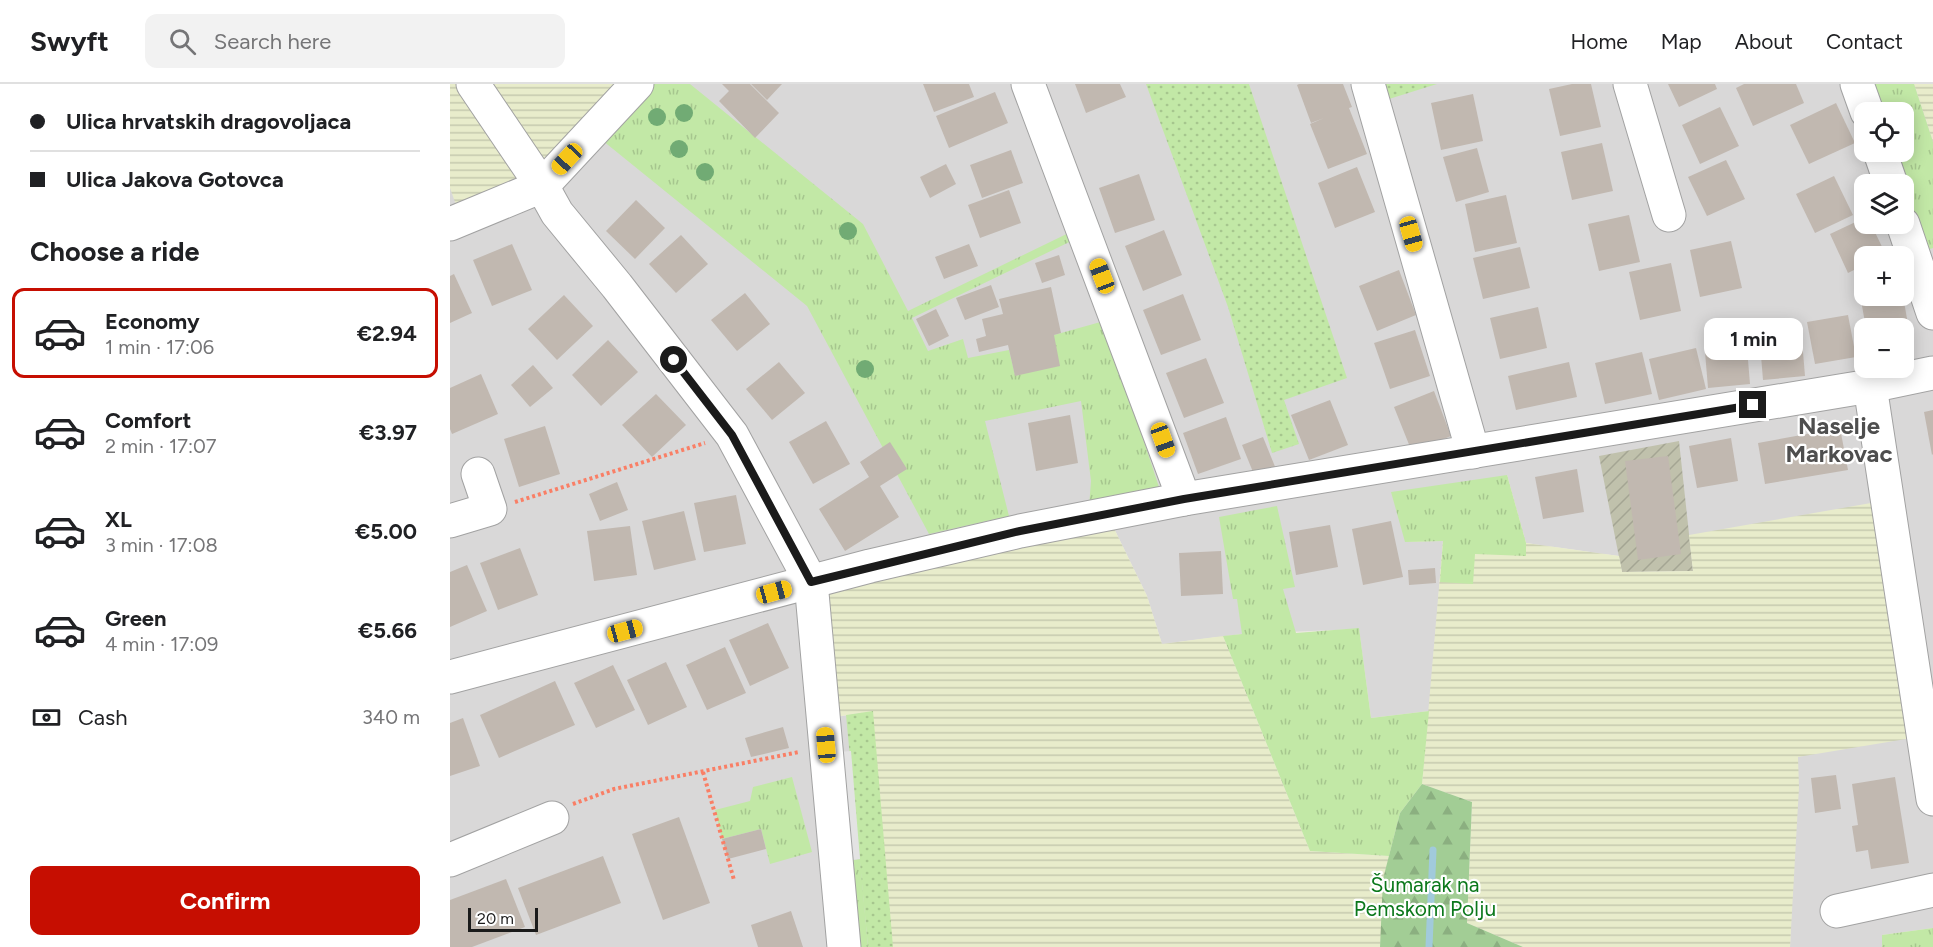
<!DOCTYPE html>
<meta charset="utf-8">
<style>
body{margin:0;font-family:Figtree,sans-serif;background:#f2f2f2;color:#202124;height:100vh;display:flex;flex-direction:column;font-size:22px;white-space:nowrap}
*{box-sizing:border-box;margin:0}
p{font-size:20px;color:#757577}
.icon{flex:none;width:33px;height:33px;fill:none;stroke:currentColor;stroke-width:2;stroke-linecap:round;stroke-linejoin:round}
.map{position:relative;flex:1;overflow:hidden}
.side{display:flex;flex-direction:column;background:#fff;width:450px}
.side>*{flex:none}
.guide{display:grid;align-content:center;height:132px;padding:0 30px;background:#fff}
.fabs{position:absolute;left:1404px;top:18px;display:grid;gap:12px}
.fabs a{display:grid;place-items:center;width:60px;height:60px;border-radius:12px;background:#fff;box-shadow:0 3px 15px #0003;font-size:30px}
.scale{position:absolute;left:18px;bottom:15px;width:70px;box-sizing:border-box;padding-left:6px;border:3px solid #1b1b1b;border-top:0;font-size:16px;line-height:21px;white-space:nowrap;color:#1b1b1b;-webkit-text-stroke:4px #fff;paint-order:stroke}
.end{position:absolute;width:27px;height:27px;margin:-14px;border:8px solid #1b1b1b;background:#fff;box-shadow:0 0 0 3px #fff}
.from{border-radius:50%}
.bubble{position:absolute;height:42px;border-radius:12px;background:#fff;box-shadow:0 3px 15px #0003;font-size:20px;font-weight:700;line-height:42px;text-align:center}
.car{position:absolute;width:18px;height:36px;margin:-18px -9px;border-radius:8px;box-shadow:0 0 4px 2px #0007;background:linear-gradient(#f5c518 24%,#345 0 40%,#f5c518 0 76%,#345 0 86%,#f5c518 0)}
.guide b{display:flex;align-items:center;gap:21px;height:57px;font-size:22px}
.guide b+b{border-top:2px solid #e0e0e0}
.guide i{width:15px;height:15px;background:#202124}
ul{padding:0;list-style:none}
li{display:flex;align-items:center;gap:18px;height:90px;margin:0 12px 9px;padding:0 18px;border:3px solid transparent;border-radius:12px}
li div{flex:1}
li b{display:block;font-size:22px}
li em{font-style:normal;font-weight:700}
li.active{border-color:#c60e01}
li>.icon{width:54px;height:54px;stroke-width:1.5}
h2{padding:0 30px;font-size:27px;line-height:72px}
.pay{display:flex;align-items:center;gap:15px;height:66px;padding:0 30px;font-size:22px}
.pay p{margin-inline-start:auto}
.primary-button{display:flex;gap:12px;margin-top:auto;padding:12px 30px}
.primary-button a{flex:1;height:69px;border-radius:12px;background:#c60e01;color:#fff;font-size:24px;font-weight:700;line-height:69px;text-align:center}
header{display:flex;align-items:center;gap:36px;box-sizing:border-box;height:84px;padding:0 30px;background:#fff;border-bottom:2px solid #e0e0e0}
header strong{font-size:28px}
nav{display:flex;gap:33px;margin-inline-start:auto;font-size:21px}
.search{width:420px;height:54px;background:#f2f2f2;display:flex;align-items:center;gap:15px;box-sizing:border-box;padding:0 21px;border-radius:12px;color:#757577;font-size:22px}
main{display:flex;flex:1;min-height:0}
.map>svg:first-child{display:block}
.residential{fill:#d9d8d8;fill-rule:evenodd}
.construction{fill:url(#construction-furrows)}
.farmland{fill:url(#farmland-rules)}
.grass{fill:url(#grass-tufts)}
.forest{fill:url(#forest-firs)}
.garden{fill:url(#garden-dots)}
.parking{fill:#e3e3e3}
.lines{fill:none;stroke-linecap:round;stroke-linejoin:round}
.stream{stroke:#a1cadb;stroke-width:7}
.building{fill:#c1b8b0}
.minor-casing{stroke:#a2a2a2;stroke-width:35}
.path{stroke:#f97f66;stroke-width:4;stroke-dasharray:3 3;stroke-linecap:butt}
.minor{stroke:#fff;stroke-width:33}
.tree{fill:#71ab74}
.route{stroke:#1b1b1b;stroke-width:8}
.labels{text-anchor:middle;stroke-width:4.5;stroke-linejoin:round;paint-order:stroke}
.park-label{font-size:21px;fill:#0b781b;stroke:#fff}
.quarter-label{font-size:24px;font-weight:bold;fill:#4e4e4e;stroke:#fff}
</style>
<header>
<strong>Swyft</strong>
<div class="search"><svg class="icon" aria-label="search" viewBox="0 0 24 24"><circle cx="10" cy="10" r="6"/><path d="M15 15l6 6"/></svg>Search here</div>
<nav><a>Home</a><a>Map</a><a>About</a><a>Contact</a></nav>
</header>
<main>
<section class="side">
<div class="guide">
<b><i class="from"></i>Ulica hrvatskih dragovoljaca</b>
<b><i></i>Ulica Jakova Gotovca</b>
</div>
<h2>Choose a ride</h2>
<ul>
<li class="active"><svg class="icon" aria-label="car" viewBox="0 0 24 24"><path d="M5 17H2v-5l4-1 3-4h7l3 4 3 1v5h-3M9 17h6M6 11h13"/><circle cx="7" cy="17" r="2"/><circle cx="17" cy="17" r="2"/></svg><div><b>Economy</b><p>1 min · 17:06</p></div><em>€2.94</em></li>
<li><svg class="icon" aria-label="car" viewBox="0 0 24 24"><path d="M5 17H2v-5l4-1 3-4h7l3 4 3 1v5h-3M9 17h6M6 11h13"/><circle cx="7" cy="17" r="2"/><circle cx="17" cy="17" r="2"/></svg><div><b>Comfort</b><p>2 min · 17:07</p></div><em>€3.97</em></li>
<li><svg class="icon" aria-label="car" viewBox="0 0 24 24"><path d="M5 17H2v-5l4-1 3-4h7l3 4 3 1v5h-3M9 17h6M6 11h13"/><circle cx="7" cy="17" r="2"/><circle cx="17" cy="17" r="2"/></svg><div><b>XL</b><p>3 min · 17:08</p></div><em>€5.00</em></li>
<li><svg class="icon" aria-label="car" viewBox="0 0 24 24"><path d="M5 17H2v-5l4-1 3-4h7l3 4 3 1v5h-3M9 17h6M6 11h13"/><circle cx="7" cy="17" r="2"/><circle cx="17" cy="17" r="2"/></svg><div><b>Green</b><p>4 min · 17:09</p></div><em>€5.66</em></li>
</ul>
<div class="pay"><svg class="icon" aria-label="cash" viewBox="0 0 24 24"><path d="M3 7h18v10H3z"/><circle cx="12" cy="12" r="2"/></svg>Cash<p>340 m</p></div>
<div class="primary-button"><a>Confirm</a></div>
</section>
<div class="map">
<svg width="1483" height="863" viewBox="0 0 1483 863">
<defs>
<pattern id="construction-furrows" width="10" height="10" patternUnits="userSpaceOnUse" patternTransform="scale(1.5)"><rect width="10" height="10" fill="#c0c1ac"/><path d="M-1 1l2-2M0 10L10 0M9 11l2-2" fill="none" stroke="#a4a593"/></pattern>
<pattern id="farmland-rules" width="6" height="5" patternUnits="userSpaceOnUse" patternTransform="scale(1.5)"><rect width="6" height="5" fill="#e8eccb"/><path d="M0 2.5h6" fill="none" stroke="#c6caae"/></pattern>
<pattern id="grass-tufts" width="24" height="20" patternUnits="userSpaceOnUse" patternTransform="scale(1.5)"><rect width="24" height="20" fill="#c2e8a6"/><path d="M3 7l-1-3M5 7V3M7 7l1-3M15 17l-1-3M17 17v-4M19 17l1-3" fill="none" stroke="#a6c68e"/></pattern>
<pattern id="forest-firs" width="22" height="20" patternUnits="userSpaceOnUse" patternTransform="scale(1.5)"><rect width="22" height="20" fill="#a2cd95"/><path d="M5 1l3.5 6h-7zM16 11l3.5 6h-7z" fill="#8baf80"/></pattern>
<pattern id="garden-dots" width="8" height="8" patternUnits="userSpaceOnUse" patternTransform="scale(1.5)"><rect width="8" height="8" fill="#c2e8a6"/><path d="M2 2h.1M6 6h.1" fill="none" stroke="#a6c68e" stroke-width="1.8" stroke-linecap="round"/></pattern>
</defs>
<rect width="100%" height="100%" fill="#edeae1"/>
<path class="residential" d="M0 0H1483V844L1432 851V863H1340L1348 673 1239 451 1243 487 1172 488 1169 472 1076 459 1057 392 993 457 979 627 921 634 909 545 792 550 712 560 697 512 657 430 374 635 410 629 434 863H0ZM1414 28H1454V68H1414ZM1414 100H1454V140H1414ZM1414 172H1454V212H1414ZM1414 244H1454V284H1414Z"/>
<polygon class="construction" points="1229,357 1243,487 1172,488 1149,372"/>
<g class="farmland">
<polygon points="0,0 187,0 92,102 11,135 0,104"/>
<polygon points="1464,0 1483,0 1483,58"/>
<polygon points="1057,391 1076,459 1169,472 1172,488 1243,487 1239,451 1438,416 1474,652 1348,673 1349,703 1340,863 1073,863 1017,839 1022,718 972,700 993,457 955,458"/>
<polygon points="657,430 697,512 712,560 773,552 860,767 939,772 930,863 434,863 409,629 373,635 361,498"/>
</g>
<g class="grass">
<polygon points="187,0 240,0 413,140 458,227 633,142 636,150 462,234 478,267 513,255 518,274 559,266 565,291 604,251 654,237 709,403 639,423 641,397 631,317 535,337 559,432 479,450 357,222 142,48"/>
<polygon points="1408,0 1464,0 1483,58 1483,164 1468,169 1454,129 1454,100 1432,68 1454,68 1454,28 1418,28"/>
<polygon points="1057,391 1076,459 1076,472 1025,470 1023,500 990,498 993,457 955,458 941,408"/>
<polygon points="827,422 845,503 833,505 846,549 909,544 921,634 979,627 972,700 950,729 939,772 860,767 773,552 792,550 787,515 783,515 769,433"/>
<polygon points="342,693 362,768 320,780 311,745 272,755 265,726 300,717 303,703"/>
<polygon points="410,775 418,863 394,863 386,778"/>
<polygon points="1483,844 1483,863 1432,863 1432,851"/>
</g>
<polygon class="forest" points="972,700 1022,718 1017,839 1073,863 930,863 933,795 950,729"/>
<g class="garden">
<polygon points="696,0 799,0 897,294 834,316 849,360 822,369 778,223"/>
<polygon points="918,0 987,0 923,20"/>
<polygon points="423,627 443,863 418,863 396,631"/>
</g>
<polygon class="parking" points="401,667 410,775 386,778 376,669"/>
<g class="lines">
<polyline class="stream" points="979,863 983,766"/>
</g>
<g class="building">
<polygon points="272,0 300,0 329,29 305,54 269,17 279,7"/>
<polygon points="301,0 332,0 317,16"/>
<polygon points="473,0 519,0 524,13 484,28"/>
<polygon points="625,0 670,0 676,13 636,29"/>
<polygon points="849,0 893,0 902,23 899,24 917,70 878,85 860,40 874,34 861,39 847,1"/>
<polygon points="1122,0 1141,0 1151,43 1110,52 1099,5"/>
<polygon points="1218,0 1265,0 1267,5 1229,23"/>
<polygon points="1294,0 1346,0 1354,19 1303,42 1286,4"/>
<polygon points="545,8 558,39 499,64 486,32"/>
<polygon points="1023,10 1033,57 991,66 981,19"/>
<polygon points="1386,19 1405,59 1359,80 1340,41"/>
<polygon points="1270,23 1289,62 1250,80 1232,41"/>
<polygon points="1152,59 1163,107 1122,116 1111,68"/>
<polygon points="1027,64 1039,108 1006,118 993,73"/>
<polygon points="561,66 573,99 532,114 520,81"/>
<polygon points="1276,76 1295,115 1257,132 1238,93"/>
<polygon points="496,80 506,100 480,114 470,93"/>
<polygon points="907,83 925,128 885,144 868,99"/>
<polygon points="689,90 705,136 665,149 649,104"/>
<polygon points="1384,92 1403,131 1365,149 1346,110"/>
<polygon points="559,106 571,139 530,154 518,121"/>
<polygon points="1056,111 1067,159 1025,168 1015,120"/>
<polygon points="186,116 215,144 185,175 156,147"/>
<polygon points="1179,131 1190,178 1149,187 1138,140"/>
<polygon points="1414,134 1414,140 1421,140 1436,171 1414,172 1414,181 1398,189 1380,150"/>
<polygon points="714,146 732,191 693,207 675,162"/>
<polygon points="231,151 258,180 226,209 199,180"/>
<polygon points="1281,157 1292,204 1250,213 1240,166"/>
<polygon points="62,160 82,206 42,222 23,176"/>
<polygon points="519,160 528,182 494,195 485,173"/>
<polygon points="1070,163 1080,204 1033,215 1023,174"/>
<polygon points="609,171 615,191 592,199 585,179"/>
<polygon points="1221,179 1231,227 1190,236 1179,188"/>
<polygon points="949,186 966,231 927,247 909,202"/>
<polygon points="4,190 22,229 0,239 0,192"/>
<polygon points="541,201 549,223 515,236 506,214"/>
<polygon points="601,203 611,249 604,251 610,282 565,292 558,261 529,268 526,255 536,252 532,235 553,230 549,215"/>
<polygon points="295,209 320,240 287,267 261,236"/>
<polygon points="733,210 751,256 711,271 693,226"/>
<polygon points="114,211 143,242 107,276 78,245"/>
<polygon points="1410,211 1453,212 1459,246 1416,244"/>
<polygon points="1088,223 1097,264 1050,275 1040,234"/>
<polygon points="486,225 499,252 479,262 466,235"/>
<polygon points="1398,231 1406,273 1365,280 1357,238"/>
<polygon points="1351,244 1355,292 1313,296 1309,247"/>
<polygon points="965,246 980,292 940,305 924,259"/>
<polygon points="1296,252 1300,300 1258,304 1254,256"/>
<polygon points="158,256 188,288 151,322 122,291"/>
<polygon points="1246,264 1256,305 1209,316 1199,275"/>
<polygon points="1192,268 1202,310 1155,320 1145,279"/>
<polygon points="756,274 774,319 734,334 716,289"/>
<polygon points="329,278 355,309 322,336 296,305"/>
<polygon points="1119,278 1127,313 1066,326 1058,292"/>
<polygon points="83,281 103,304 80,323 61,301"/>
<polygon points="31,290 48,330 2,350 0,345 0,304"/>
<polygon points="984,307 1001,352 962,368 944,323"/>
<polygon points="206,310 236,341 202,373 172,341"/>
<polygon points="880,316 898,361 859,376 841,331"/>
<polygon points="1483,326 1483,370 1482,371 1474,328"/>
<polygon points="620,331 628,379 586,387 578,339"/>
<polygon points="776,333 791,375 748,390 733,349"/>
<polygon points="376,337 400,380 363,400 339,358"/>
<polygon points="95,342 110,390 69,403 54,355"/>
<polygon points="1390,344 1398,386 1315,400 1308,359"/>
<polygon points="813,353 826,385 805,393 792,361"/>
<polygon points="1281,354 1288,397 1247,404 1239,362"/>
<polygon points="440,358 457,385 430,402 449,433 395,467 369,425 419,393 410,378"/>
<polygon points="1218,372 1231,470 1188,476 1175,377"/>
<polygon points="1127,385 1134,428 1093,435 1085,393"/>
<polygon points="167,398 178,426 150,437 139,410"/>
<polygon points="286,411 296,460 254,468 244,419"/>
<polygon points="234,427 246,476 204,486 192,437"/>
<polygon points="941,437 953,493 913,501 902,445"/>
<polygon points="880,441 888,483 846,491 839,448"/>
<polygon points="180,442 187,491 144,497 137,447"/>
<polygon points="70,464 88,511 48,526 30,479"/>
<polygon points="771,467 773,510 731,512 729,469"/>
<polygon points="17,481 37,527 0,543 0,488"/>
<polygon points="985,484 986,499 959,501 958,486"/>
<polygon points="318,539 339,584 300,602 279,556"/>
<polygon points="275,563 296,609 257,626 236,581"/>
<polygon points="216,578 237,623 198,641 177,596"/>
<polygon points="163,581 185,626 146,644 124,599"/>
<polygon points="105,597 125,641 49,674 30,631"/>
<polygon points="13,634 30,682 0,692 0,639"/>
<polygon points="333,643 339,664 301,673 295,654"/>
<polygon points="1386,691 1391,725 1365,729 1361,694"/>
<polygon points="1445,693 1459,779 1421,785 1418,766 1406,768 1402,742 1408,741 1402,700"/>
<polygon points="229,733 260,819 213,836 182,750"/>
<polygon points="311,745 316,765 278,775 272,755"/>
<polygon points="153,772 171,819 86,851 68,804"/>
<polygon points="56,795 75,843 22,863 0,863 0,816"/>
<polygon points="341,827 353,863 308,863 301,841"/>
</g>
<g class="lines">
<defs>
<g id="minor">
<polyline points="23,0 92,102 187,0"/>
<polyline points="578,0 734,415"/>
<polyline points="918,0 1023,368"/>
<polyline points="1180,0 1219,131"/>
<polyline points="1407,0 1417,28"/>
<polyline points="1430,68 1441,100"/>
<polyline points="0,140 92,102 107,129 167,202 282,351 361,498 394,863"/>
<polyline points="1453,140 1483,229"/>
<polyline points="1420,302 1483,715"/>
<polyline points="0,437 40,425 28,390"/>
<polyline points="0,593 420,482 570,447 734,415 1420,302 1483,289"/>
<polyline points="0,776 102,734"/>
<polyline points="1387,827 1483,806"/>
</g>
</defs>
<use href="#minor" class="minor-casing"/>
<g class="path">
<polyline points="65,418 255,359"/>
<polyline points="253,688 284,796"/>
<polyline points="123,720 164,705 349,668"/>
</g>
<use href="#minor" class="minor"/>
</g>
<g class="tree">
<circle cx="234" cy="29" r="9"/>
<circle cx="207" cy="33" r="9"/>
<circle cx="229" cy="65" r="9"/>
<circle cx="255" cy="88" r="9"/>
<circle cx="398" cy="147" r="9"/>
<circle cx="415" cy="285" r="9"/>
</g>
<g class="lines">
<polyline class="route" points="224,276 282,351 361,498 570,447 734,415 1303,321"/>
</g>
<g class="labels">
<g class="park-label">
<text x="975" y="808">Šumarak na<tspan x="975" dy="24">Pemskom Polju</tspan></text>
</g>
<g class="quarter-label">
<text x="1389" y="350">Naselje<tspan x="1389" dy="28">Markovac</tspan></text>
</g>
</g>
</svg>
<div class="fabs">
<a><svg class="icon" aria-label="locate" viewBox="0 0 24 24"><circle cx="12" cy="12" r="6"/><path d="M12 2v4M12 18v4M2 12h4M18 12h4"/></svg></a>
<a><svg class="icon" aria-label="layers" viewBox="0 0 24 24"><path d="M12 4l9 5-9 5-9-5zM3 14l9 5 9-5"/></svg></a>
<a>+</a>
<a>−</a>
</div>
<div class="scale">20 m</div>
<i class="end from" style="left:224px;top:276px"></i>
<i class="end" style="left:1303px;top:321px"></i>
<div class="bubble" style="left:1254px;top:234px;width:99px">1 min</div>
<i class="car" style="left:117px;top:75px;rotate:223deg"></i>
<i class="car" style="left:961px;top:150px;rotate:164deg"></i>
<i class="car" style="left:652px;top:192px;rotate:339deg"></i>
<i class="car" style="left:713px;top:356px;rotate:160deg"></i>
<i class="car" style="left:324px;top:508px;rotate:75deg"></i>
<i class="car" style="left:175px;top:547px;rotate:75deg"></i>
<i class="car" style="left:376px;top:661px;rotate:355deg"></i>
</div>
</main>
